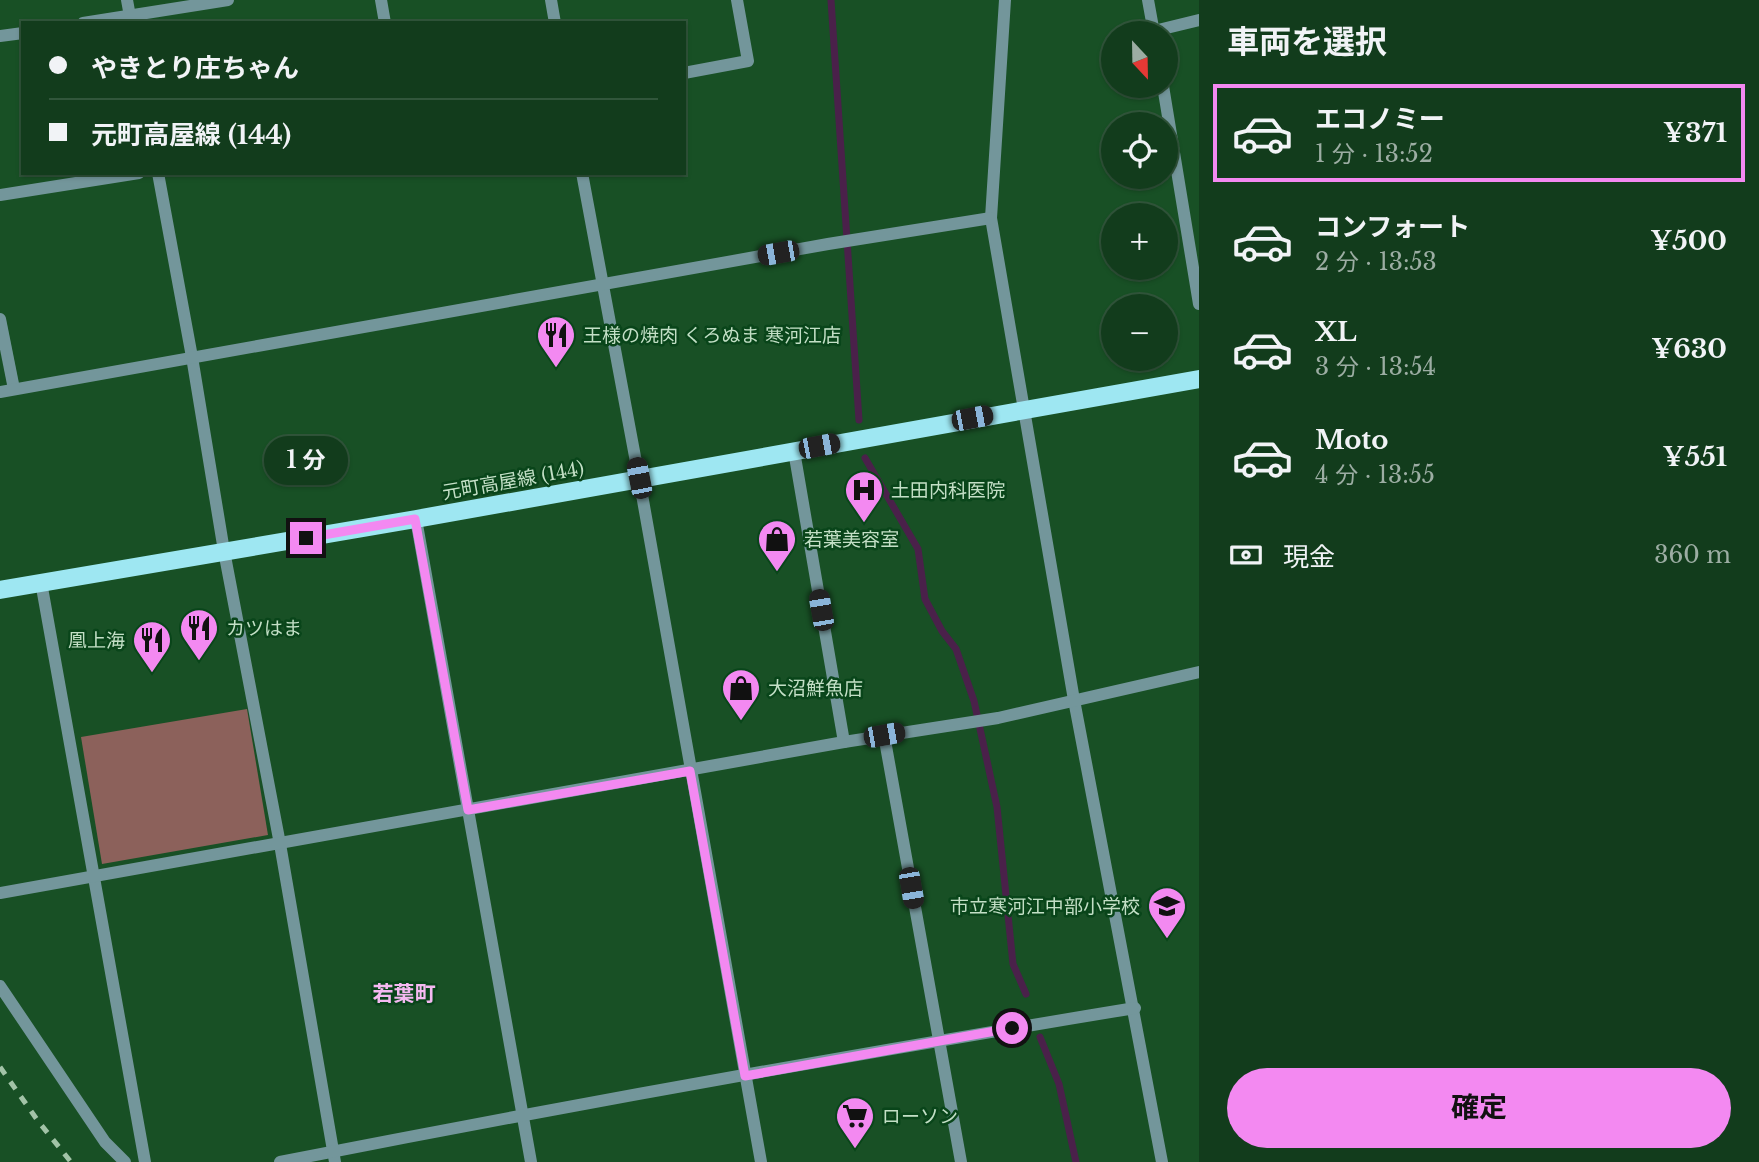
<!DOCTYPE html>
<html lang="ja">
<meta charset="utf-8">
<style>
body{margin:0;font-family:"Libre Baskerville","Noto Sans JP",serif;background:#1b4325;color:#f1f3f6;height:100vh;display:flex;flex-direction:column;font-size:26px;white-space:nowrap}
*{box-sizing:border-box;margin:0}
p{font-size:23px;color:#9cada3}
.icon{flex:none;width:38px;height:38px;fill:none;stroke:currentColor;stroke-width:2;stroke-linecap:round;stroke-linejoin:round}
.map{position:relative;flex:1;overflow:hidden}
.side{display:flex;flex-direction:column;background:#123c1c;width:560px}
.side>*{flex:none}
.top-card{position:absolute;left:21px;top:21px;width:665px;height:154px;border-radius:0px;box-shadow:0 2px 5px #0004,0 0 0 2px #31563b;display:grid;align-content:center;height:154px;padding:0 28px;background:#123c1c}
.needle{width:46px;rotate:158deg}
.tools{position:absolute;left:1101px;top:21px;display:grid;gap:14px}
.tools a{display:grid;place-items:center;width:77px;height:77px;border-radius:50%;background:#123c1c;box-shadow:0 2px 5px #0004,0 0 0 2px #31563b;font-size:35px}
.end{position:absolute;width:32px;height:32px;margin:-16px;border:9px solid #f389f1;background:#111;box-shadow:0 0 0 4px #111}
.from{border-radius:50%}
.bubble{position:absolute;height:49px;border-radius:24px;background:#123c1c;box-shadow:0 2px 5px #0004,0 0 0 2px #31563b;font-size:23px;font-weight:700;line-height:49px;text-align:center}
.car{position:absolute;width:21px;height:42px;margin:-21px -10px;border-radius:9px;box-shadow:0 0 5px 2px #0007;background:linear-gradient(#222 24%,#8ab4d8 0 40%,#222 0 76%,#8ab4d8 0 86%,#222 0)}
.top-card b{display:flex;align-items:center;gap:24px;height:66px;font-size:26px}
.top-card b+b{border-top:2px solid #31563b}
.top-card i{width:18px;height:18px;background:#f1f3f6}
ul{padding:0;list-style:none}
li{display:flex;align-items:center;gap:21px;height:98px;margin:0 14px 10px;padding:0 14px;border:4px solid transparent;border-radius:0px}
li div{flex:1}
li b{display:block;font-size:26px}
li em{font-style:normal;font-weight:700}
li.current{border-color:#f389f1}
li>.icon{width:63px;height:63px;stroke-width:1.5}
h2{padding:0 28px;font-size:32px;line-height:84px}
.pay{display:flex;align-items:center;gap:18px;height:77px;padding:0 28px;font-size:26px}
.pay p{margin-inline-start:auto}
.button{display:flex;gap:14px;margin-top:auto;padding:14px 28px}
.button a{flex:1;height:80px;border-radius:42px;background:#f389f1;color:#111;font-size:28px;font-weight:700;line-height:80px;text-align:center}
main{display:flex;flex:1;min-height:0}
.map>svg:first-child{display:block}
.green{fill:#8c615b}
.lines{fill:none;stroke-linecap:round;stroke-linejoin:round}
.stream{stroke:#4a214a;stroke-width:7}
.minor{stroke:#73969b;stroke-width:12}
.major{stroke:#9ee7f2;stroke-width:18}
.rail{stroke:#a2c3a7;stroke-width:5;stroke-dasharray:9 9;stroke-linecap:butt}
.route{stroke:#f389f1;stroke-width:9}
.labels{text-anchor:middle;stroke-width:5;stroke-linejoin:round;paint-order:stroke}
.poi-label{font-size:19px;fill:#c3dfc6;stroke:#09451a;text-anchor:start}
.street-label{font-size:19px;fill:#c3dfc6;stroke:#09451a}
.neighbourhood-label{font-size:21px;font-weight:bold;fill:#f4b9f1;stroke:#09451a}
</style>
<main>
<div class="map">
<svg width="1199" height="1162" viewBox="0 0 1199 1162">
<rect width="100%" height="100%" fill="#185025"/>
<polygon class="green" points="247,709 268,835 102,864 81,737"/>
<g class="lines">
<g class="stream">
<polyline points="831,0 859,420"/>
<polyline points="865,458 918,549 925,599 942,631 956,649 974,701 997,807 1013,964 1026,994"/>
<polyline points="1040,1037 1059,1084 1076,1162"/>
</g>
<g class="minor">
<polyline points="127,0 131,22"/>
<polyline points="381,0 385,23"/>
<polyline points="551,0 555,23"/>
<polyline points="1005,0 991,218 1074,700 1162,1162"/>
<polyline points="1148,0 1154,33"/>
<polyline points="83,23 228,0"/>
<polyline points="1154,31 1199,20"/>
<polyline points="0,36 23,33"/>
<polyline points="684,73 748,61 737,0"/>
<polyline points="1163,86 1199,304"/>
<polyline points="158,173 192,357 224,551 280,844 335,1162"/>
<polyline points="582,173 639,478 761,1162"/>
<polyline points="0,195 139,173"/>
<polyline points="0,319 14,389"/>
<polyline points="0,392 828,244 991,218"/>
<polyline points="794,451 844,742"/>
<polyline points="416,519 531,1162"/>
<polyline points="41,582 145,1162"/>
<polyline points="884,735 961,1162"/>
<polyline points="0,893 844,742 998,718 1199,672"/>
<polyline points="0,986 105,1142 125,1162"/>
<path d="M280 1162C564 1106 849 1055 1135 1008"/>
</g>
<polyline class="major" points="0,590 416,519 1199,379"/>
<polyline class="rail" points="0,1067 38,1121 71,1162"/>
</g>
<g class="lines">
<polyline class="route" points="306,538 415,519 468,810 690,771 745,1076 1012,1028"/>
</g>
<defs>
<symbol id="restaurant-pin" viewBox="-11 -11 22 30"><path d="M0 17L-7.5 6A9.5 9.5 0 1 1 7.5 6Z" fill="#f389f1" stroke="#09451a"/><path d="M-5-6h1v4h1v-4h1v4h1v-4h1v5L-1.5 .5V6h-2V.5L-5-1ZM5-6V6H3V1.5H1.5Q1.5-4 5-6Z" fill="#111"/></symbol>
<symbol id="hospital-pin" viewBox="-11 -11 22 30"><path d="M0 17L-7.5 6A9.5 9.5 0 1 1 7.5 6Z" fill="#f389f1" stroke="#09451a"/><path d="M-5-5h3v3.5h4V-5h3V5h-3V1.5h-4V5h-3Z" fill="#111"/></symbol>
<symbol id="shop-pin" viewBox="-11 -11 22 30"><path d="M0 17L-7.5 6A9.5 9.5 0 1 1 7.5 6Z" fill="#f389f1" stroke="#09451a"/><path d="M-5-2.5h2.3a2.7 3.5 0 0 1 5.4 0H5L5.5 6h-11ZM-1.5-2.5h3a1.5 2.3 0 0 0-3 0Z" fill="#111"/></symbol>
<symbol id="school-pin" viewBox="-11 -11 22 30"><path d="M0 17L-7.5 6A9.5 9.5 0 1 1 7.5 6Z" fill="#f389f1" stroke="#09451a"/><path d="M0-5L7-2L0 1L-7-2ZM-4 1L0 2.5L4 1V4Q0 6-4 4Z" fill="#111"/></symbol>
<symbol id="supermarket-pin" viewBox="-11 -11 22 30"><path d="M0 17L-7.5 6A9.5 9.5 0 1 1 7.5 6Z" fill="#f389f1" stroke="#09451a"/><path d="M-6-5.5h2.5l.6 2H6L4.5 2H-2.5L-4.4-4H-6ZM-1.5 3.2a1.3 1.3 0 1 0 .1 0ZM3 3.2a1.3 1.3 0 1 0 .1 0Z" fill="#111"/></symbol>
</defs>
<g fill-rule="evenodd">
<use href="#restaurant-pin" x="534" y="313" width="44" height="60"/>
<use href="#hospital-pin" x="842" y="468" width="44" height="60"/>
<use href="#shop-pin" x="755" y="517" width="44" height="60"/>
<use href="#restaurant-pin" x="177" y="606" width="44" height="60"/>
<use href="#restaurant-pin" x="130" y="618" width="44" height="60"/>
<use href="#shop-pin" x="719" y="666" width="44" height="60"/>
<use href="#school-pin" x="1145" y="884" width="44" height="60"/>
<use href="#supermarket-pin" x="833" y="1094" width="44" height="60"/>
</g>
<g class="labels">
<g class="poi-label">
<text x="583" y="342">王様の焼肉 くろぬま 寒河江店</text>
<text x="891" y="497">土田内科医院</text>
<text x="804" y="546">若葉美容室</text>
<text x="226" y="635">カツはま</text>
<text x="125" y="647" text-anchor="end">凰上海</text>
<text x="768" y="695">大沼鮮魚店</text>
<text x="1140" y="913" text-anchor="end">市立寒河江中部小学校</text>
<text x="882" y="1123">ローソン</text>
</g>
<g class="street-label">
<text transform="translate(513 480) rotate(-10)" y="7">元町高屋線 (144)</text>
</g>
<g class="neighbourhood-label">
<text x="404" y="1001">若葉町</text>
</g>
</g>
</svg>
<div class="tools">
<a><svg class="needle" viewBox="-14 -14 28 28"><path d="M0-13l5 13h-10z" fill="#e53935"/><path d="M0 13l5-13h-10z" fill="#9cada3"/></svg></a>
<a><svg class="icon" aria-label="locate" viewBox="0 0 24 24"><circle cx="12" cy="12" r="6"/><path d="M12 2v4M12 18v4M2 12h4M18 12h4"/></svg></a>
<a>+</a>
<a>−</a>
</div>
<i class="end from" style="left:1012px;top:1028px"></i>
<i class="end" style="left:306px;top:538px"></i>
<div class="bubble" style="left:264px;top:436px;width:84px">1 分</div>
<i class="car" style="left:778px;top:253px;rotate:260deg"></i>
<i class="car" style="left:972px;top:418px;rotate:79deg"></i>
<i class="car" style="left:819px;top:446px;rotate:79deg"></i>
<i class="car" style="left:639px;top:478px;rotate:349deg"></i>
<i class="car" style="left:821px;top:610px;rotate:350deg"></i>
<i class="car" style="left:884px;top:735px;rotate:80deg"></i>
<i class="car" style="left:911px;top:888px;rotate:170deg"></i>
<div class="top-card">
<b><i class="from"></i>やきとり庄ちゃん</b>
<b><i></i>元町高屋線 (144)</b>
</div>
</div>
<section class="side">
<h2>車両を選択</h2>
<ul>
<li class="current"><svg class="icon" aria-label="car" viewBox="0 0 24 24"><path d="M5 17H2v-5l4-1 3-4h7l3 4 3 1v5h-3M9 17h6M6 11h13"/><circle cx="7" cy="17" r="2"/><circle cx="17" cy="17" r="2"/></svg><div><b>エコノミー</b><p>1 分 · 13:52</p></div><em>¥371</em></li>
<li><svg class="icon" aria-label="car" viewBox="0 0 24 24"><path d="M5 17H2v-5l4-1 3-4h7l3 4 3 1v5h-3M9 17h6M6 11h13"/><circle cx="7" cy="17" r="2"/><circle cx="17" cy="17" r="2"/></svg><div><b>コンフォート</b><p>2 分 · 13:53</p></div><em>¥500</em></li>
<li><svg class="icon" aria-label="car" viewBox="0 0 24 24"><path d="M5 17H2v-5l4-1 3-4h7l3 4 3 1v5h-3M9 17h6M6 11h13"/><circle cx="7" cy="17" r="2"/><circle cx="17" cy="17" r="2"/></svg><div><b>XL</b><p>3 分 · 13:54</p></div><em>¥630</em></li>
<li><svg class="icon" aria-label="car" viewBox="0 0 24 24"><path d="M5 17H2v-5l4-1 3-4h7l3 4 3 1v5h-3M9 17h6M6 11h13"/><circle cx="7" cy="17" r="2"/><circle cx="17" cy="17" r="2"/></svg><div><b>Moto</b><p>4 分 · 13:55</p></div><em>¥551</em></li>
</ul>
<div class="pay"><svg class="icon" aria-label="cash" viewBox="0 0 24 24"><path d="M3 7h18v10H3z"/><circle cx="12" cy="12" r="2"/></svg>現金<p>360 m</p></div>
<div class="button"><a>確定</a></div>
</section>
</main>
